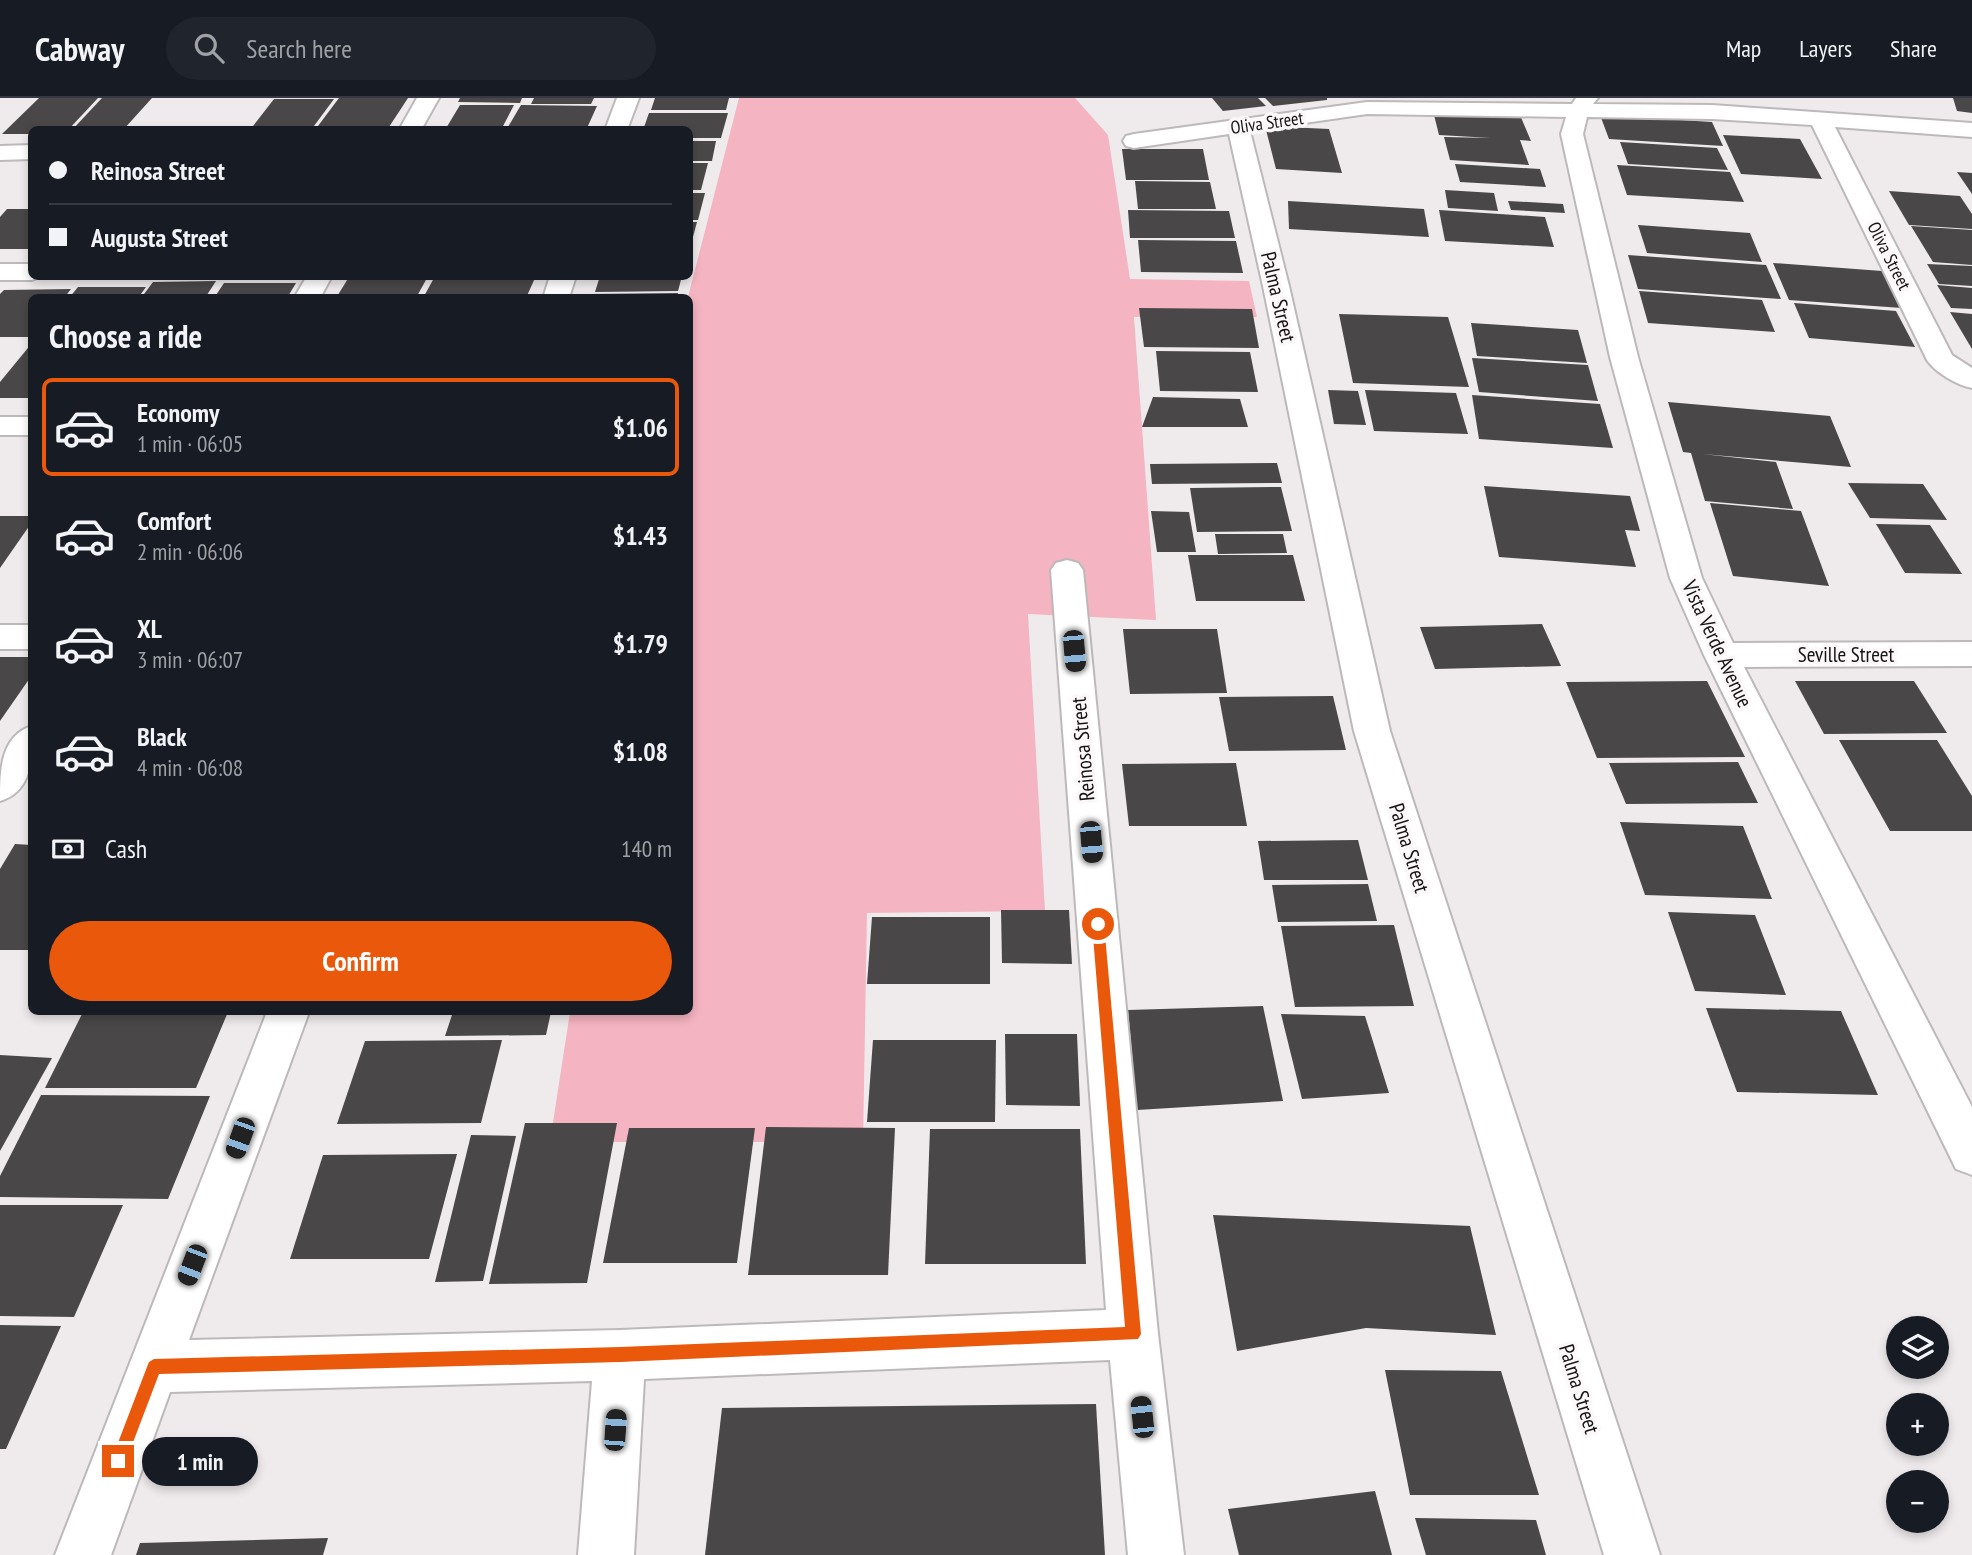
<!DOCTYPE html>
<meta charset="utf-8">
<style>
body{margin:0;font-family:"PT Sans Narrow",sans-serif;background:#20242c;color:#f1f3f6;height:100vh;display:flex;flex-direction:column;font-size:26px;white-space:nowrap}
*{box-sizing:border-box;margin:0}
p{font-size:23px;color:#9ea1a6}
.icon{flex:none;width:38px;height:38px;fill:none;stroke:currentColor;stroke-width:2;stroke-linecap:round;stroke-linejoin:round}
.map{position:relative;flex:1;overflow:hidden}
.details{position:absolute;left:28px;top:196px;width:665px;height:721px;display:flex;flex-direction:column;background:#171b24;border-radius:10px;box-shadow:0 4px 10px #0003}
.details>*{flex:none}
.top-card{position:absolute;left:28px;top:28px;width:665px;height:154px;border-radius:10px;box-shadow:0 4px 10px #0003;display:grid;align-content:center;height:154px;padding:0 21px;background:#171b24}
.controls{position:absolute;left:1886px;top:1218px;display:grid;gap:14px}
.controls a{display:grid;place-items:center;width:63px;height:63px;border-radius:50%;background:#171b24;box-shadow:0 4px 10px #0003;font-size:35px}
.end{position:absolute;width:32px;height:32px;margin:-16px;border:9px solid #ea580c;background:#fff;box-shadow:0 0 0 4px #fff}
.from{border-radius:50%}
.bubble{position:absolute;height:49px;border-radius:24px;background:#171b24;box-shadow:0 4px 10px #0003;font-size:23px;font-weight:700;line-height:49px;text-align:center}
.car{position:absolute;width:21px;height:42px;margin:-21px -10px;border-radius:9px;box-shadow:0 0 5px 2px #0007;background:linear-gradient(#222 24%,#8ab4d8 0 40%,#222 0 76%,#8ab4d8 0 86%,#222 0)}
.top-card b{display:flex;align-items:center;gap:24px;height:66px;font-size:26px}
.top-card b+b{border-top:2px solid #363941}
.top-card i{width:18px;height:18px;background:#f1f3f6}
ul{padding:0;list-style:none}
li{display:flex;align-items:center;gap:21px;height:98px;margin:0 14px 10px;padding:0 7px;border:4px solid transparent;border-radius:10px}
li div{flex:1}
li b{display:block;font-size:26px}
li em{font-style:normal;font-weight:700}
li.selected{border-color:#ea580c}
li>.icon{width:63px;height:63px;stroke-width:1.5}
h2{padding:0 21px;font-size:32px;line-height:84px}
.pay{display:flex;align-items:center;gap:18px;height:77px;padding:0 21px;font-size:26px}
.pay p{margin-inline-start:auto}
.primary-button{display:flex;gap:14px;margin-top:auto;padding:14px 21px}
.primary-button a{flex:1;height:80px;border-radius:42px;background:#ea580c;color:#fff;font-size:28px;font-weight:700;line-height:80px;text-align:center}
header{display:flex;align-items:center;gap:42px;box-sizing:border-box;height:98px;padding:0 35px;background:#171b24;border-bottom:2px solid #363941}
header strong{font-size:33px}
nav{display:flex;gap:38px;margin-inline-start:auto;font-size:24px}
.search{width:490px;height:63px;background:#20242c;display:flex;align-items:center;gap:18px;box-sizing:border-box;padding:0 24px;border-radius:38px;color:#9ea1a6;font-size:26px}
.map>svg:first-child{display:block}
.green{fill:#f5b4c1}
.building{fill:#4a4748}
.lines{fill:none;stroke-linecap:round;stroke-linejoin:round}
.minor-casing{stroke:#bdb9ba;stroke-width:4}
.minor{fill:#fff;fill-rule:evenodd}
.route{fill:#ea580c}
.labels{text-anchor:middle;stroke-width:7;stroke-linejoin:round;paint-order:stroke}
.far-street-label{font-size:18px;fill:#151414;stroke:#fcf8f9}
.street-label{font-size:21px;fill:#151414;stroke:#fcf8f9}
</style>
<header>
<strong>Cabway</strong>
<div class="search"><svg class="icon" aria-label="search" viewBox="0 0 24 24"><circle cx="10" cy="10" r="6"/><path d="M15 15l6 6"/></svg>Search here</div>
<nav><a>Map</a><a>Layers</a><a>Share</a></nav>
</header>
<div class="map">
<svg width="1972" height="1457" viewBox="0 0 1972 1457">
<rect width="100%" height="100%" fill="#efebec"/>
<polygon class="green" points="739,0 1075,0 1108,37 1130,181 1249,183 1257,219 1134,219 1156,522 1028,516 1045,813 867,815 863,1044 550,1044 570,914 690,914 688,199"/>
<g class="building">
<polygon points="39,0 98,0 68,32 32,32 32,36 2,36"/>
<polygon points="102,0 152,0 123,32 72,32"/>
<polygon points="339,0 408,0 387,32 315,32"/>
<polygon points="460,0 522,0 520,5 458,4"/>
<polygon points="534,0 594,0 591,6 531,6"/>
<polygon points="655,0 729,0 726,12 651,12"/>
<polygon points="1212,0 1258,0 1266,8 1223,13"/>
<polygon points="1265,0 1327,0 1327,2 1273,8"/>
<polygon points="1953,0 1972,0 1972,15 1957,13"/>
<polygon points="274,1 334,1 311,32 250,32"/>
<polygon points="460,7 514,7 501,32 445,32"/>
<polygon points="521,7 597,8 587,30 508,29"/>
<polygon points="1433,13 1520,17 1531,43 1520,42 1529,67 1450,62 1444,39 1491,40 1439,37"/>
<polygon points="649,15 728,15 721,40 690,40 690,32 643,32"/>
<polygon points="1600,17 1712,24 1723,48 1609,41"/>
<polygon points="1265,28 1329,31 1342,75 1276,71"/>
<polygon points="1723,37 1800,41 1822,81 1741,76"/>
<polygon points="690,43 716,43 712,63 690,63"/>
<polygon points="1620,44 1717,50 1728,72 1628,66"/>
<polygon points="1122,51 1203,51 1209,82 1126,82"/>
<polygon points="690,65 708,65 701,92 690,92"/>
<polygon points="1455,66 1540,71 1546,89 1460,84"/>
<polygon points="1617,67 1730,74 1744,104 1627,97"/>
<polygon points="1957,74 1972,75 1972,96"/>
<polygon points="1135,83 1210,84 1216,111 1138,111"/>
<polygon points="1445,92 1494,95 1498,113 1448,110"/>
<polygon points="1889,93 1960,98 1972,116 1972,131 1909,127"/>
<polygon points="690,95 705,95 698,122 690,122"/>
<polygon points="1288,103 1424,111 1429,139 1289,131"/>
<polygon points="1508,103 1563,106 1565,115 1511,112"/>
<polygon points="7,111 32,111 32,151 0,151 0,119"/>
<polygon points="1128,112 1229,113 1235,140 1130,140"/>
<polygon points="1439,112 1545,119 1554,149 1445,143"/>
<polygon points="690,124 697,124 690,150"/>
<polygon points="1638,127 1750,135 1762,164 1647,155"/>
<polygon points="1911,128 1972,132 1972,167 1933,164"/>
<polygon points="1138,142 1236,143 1243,175 1141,174"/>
<polygon points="1628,157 1766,167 1781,201 1638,191"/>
<polygon points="1773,165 1882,173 1902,210 1789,202"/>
<polygon points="1927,166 1972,168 1972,188 1939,186"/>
<polygon points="600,178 682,178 678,193 595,194"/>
<polygon points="349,179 427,180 416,200 336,200"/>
<polygon points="434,180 535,180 526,200 423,200"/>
<polygon points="216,183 205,200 141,200 153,184"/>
<polygon points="224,185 296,185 287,200 214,200"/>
<polygon points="1937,187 1972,190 1972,211 1951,210"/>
<polygon points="78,189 146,189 138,200 69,200"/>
<polygon points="71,191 64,200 32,200 32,239 0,239 0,196 4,192"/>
<polygon points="1639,193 1762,202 1775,234 1648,225"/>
<polygon points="678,195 677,200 589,200 590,196"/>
<polygon points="1794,205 1896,213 1915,249 1809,240"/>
<polygon points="1139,210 1252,211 1259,250 1144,249"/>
<polygon points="1950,214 1972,216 1972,251"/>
<polygon points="1339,216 1448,219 1469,289 1353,285"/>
<polygon points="1471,225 1578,232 1587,265 1477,258"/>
<polygon points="32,245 32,300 0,300 0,284"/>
<polygon points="1156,253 1250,254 1258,294 1160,293"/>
<polygon points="1472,260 1588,267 1598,303 1479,294"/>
<polygon points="1328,292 1358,293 1366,327 1334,326"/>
<polygon points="1365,292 1456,295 1468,336 1374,333"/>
<polygon points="1472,297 1600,306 1613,350 1479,341"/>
<polygon points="1153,299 1240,301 1248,329 1142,329"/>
<polygon points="1668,304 1830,318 1851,369 1702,356 1776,364 1793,411 1705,403 1691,355 1683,354"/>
<polygon points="1277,365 1282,385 1152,386 1150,366"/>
<polygon points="1848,385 1923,386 1947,422 1870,420"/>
<polygon points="1484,388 1630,398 1640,433 1625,432 1636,469 1499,459"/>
<polygon points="1281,389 1292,433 1197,434 1190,390"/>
<polygon points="1710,405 1801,413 1829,488 1733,478"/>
<polygon points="1151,413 1189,414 1196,454 1157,454"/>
<polygon points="0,418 32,418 32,424 0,470"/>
<polygon points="1876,426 1930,427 1962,476 1905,475"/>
<polygon points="1215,436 1283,436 1287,455 1218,456"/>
<polygon points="1188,457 1293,457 1305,503 1196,503"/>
<polygon points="1542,526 1561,568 1435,571 1420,529"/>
<polygon points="1123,531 1217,531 1227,595 1130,596"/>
<polygon points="0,559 32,559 32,577 0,623"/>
<polygon points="1707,583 1745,659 1597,660 1566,584"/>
<polygon points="1795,583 1914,583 1947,635 1824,636"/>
<polygon points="1333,598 1346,652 1229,653 1219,599"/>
<polygon points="1839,642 1937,642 1972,698 1972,733 1890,733"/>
<polygon points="1738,664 1758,705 1626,706 1609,665"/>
<polygon points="1236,665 1247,728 1129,728 1122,666"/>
<polygon points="1620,724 1743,728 1772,801 1645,797"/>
<polygon points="1358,742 1368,782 1264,782 1258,743"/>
<polygon points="15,746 32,747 32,852 0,852 0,771"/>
<polygon points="1368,786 1377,823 1278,824 1272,787"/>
<polygon points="1001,812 1069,812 1072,866 1002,865"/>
<polygon points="1668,814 1755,817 1786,897 1695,893"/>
<polygon points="872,819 990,819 990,886 867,886"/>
<polygon points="1394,827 1414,908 1295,909 1281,828"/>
<polygon points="1263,908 1283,1003 1137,1012 1128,912"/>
<polygon points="1706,910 1841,913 1878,997 1737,994"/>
<polygon points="83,914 228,914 196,990 45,990"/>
<polygon points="453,914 551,914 546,937 445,938"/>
<polygon points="1281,916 1365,918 1389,995 1302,1001"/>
<polygon points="1005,936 1077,936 1080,1008 1006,1007"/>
<polygon points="502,942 481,1025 337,1026 365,943"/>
<polygon points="873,942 996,942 995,1024 867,1024"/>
<polygon points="0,957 52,960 0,1053"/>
<polygon points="41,997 210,998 168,1101 0,1099 0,1078"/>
<polygon points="525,1025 617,1025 587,1185 489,1186"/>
<polygon points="766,1029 895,1030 888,1177 748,1177"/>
<polygon points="629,1030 755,1030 737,1165 603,1165"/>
<polygon points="930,1031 1080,1031 1086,1166 925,1166"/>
<polygon points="471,1037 516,1038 483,1183 435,1184"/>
<polygon points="457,1056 429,1161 290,1161 323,1057"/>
<polygon points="0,1107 123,1107 74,1219 0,1218"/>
<polygon points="1213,1117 1470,1128 1496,1237 1366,1230 1237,1253"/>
<polygon points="0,1227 61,1228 6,1351 0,1351"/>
<polygon points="1385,1272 1501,1273 1539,1397 1410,1397"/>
<polygon points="1096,1306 1105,1457 705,1457 722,1310"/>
<polygon points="1375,1393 1392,1457 1239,1457 1228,1411"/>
<polygon points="1415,1420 1536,1422 1546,1457 1426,1457"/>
<polygon points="328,1440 323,1457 136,1457 140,1445"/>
</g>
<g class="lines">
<defs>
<g id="minor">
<polygon points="417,0 439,0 421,32 399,32"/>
<polygon points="617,0 639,0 627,32 605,32"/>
<path d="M1576 0H1598L1593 6 1712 7 1972 25V39L1835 29 1952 257 1972 270V290C1957 287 1936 275 1927 262L1812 27 1712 21 1587 19 1583 36 1638 259 1702 480 1733 545 1972 544V568L1744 569 1972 1009V1077L1956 1071 1704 557 1670 480 1610 259 1561 36 1566 19 1367 16 1250 33 1289 188 1390 633 1660 1457H1604L1354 633 1263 188 1229 36 1134 50 1126 48 1123 43 1126 38 1134 36 1367 4 1572 6Z"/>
<polygon points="32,47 32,61 0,62 0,48"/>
<polygon points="0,166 32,166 32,178 42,178 32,182 0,182"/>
<polygon points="307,178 332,178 320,200 294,200"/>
<polygon points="550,178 576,178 569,200 543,200"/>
<rect x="0" y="319" width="32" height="18"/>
<polygon points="1067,462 1078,465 1083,472 1158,1236 1184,1457 1128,1457 1110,1262 644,1281 634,1457 578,1457 592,1283 170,1294 111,1457 55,1457 267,914 309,914 189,1242 620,1232 1106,1212 1051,472 1056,465"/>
<rect x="0" y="527" width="32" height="24"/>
<path d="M32 628C32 657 34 693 0 703 0 674 0 638 32 628Z"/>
</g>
</defs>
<use href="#minor" class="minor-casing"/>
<use href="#minor" class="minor"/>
</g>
<polygon class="route" points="1098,821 1104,826 1141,1236 1138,1241 620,1264 159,1276 124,1368 118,1371 113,1368 111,1363 147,1269 149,1264 154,1261 620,1249 1125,1229 1092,826"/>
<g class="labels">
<g class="far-street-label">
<text transform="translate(1267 25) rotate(-8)" y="6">Oliva Street</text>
<text transform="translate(1889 158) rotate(63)" y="6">Oliva Street</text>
</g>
<g class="street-label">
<text transform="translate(1278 199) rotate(77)" y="7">Palma Street</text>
<text transform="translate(1717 546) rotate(65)" y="7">Vista Verde Avenue</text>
<text x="1846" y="564">Seville Street</text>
<text transform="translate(1083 651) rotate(-95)" y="7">Reinosa Street</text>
<text transform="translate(1409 750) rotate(73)" y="7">Palma Street</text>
<text transform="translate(1579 1291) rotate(73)" y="7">Palma Street</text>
</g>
</g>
</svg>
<div class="controls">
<a><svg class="icon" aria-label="layers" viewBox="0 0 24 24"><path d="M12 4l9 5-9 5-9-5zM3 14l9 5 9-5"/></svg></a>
<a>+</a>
<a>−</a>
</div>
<i class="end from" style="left:1098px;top:826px"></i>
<i class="end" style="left:118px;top:1363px"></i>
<div class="bubble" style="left:142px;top:1339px;width:116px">1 min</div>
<i class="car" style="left:1074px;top:553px;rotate:175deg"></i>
<i class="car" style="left:1091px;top:744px;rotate:175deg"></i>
<i class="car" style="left:240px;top:1040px;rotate:200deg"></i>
<i class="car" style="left:192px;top:1167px;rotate:201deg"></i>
<i class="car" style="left:1142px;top:1319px;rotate:354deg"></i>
<i class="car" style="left:615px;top:1332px;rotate:4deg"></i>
<div class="top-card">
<b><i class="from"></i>Reinosa Street</b>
<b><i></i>Augusta Street</b>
</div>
<section class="details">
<h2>Choose a ride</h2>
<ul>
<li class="selected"><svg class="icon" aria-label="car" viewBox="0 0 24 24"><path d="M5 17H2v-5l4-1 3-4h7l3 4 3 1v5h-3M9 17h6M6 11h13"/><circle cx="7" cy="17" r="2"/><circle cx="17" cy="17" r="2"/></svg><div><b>Economy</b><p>1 min · 06:05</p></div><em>$1.06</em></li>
<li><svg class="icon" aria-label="car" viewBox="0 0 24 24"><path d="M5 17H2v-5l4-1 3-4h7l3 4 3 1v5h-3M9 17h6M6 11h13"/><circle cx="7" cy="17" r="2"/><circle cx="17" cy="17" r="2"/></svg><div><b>Comfort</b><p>2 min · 06:06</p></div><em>$1.43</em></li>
<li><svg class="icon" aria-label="car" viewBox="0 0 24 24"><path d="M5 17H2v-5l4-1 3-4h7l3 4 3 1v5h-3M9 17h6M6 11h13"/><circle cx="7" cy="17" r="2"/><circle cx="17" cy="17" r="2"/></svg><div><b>XL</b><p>3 min · 06:07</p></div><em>$1.79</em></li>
<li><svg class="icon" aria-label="car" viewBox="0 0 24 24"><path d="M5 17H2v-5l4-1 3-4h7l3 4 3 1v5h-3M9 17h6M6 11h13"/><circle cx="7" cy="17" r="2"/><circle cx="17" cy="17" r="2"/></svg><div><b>Black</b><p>4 min · 06:08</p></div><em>$1.08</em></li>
</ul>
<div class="pay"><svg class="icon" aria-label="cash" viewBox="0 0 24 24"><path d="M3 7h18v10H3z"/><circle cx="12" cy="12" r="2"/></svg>Cash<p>140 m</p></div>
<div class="primary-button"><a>Confirm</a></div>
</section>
</div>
